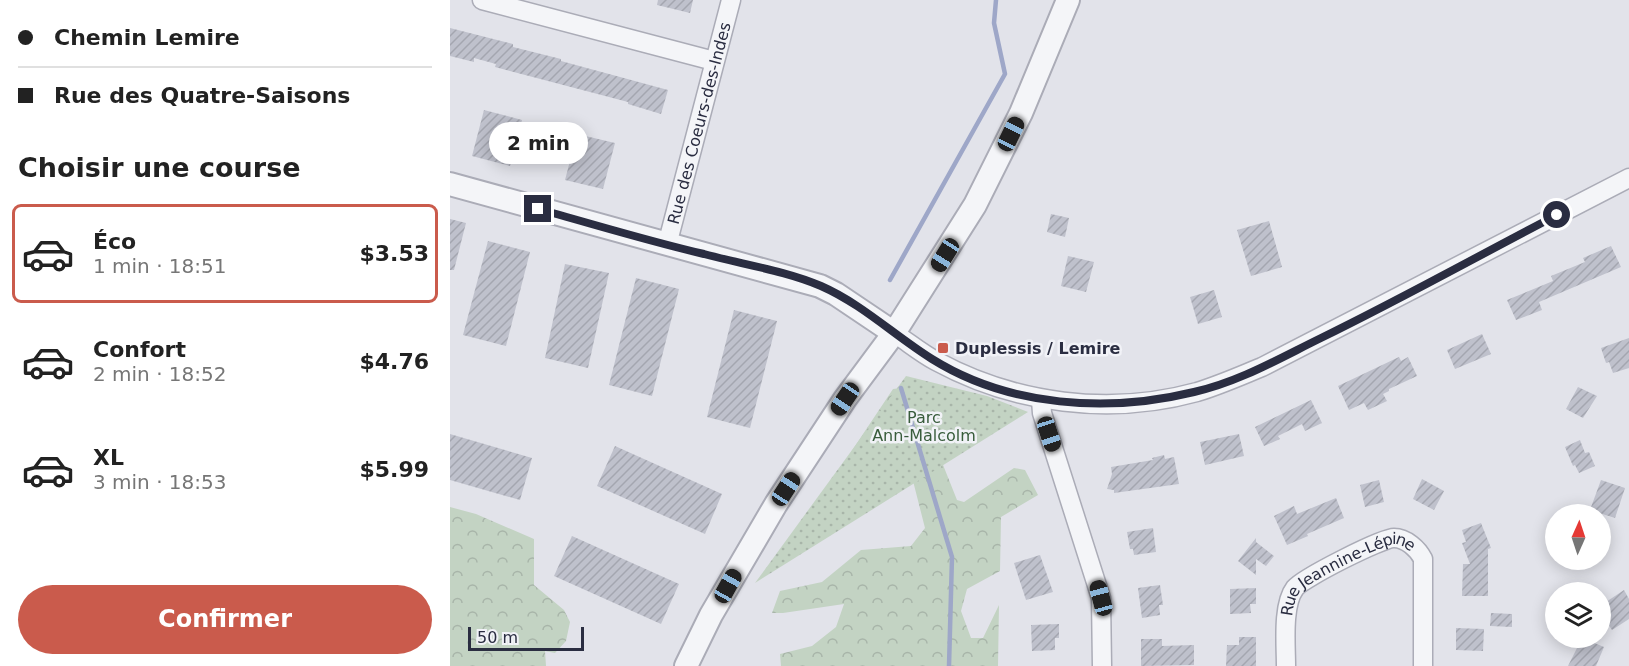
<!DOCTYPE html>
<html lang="fr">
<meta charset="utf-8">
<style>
body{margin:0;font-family:"DejaVu Sans",sans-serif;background:#f6f6f6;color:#222;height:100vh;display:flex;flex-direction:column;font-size:22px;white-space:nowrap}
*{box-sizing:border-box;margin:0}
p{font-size:20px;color:#767676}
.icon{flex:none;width:33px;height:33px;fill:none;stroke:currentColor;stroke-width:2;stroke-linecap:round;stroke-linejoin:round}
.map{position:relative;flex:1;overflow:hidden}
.sheet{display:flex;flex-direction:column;background:#fff;width:450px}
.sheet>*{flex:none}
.top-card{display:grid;align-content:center;height:132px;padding:0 18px;background:#fff}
.needle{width:39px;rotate:3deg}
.buttons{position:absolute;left:1095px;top:504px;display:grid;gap:12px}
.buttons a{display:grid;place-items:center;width:66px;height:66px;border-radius:50%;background:#fff;box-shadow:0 3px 15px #0003;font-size:30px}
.scale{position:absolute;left:18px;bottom:15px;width:116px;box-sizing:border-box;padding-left:6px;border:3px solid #2a2d41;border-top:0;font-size:16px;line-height:21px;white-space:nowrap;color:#2a2d41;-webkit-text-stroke:4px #f1f2f7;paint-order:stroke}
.end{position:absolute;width:27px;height:27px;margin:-14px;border:8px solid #2a2d41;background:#fff;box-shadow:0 0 0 3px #fff}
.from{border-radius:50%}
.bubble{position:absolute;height:42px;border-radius:21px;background:#fff;box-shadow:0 3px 15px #0003;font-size:20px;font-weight:700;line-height:42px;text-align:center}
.car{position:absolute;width:18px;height:36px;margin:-18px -9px;border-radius:8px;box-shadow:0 0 4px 2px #0007;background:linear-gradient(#222 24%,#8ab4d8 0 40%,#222 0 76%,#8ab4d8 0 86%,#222 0)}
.top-card b{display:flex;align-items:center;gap:21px;height:57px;font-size:22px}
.top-card b+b{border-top:2px solid #e0e0e0}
.top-card i{width:15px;height:15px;background:#222}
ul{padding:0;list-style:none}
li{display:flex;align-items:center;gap:18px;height:99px;margin:0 12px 9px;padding:0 6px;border:3px solid transparent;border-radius:9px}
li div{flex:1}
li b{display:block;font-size:22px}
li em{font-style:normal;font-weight:700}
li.current{border-color:#ca5b4c}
li>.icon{width:54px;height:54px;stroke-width:1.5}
h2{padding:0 18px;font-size:27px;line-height:72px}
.primary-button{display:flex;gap:12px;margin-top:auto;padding:12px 18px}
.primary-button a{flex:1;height:69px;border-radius:36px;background:#ca5b4c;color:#fff;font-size:24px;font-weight:700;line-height:69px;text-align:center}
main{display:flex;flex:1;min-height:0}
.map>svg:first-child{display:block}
.forest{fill:url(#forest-crowns)}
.park{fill:url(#park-dots)}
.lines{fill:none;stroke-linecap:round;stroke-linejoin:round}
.stream{stroke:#9ea7c8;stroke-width:4.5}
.building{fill:url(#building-hatch)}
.minor-casing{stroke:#abacb7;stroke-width:21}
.tertiary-casing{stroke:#abacb7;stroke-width:26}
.minor{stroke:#f4f5f8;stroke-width:18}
.tertiary{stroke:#f4f5f8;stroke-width:22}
.route{stroke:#2a2d41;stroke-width:8}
.poi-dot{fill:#ca5b4c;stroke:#f1f2f7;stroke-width:2}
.labels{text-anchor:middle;stroke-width:5;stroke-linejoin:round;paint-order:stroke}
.street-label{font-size:16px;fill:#2a2d41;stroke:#f1f2f7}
.poi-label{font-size:16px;font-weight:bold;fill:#2a2d41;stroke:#f1f2f7;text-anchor:start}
.park-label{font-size:16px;fill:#385c3b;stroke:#f1f2f7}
</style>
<main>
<section class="sheet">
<div class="top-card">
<b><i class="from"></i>Chemin Lemire</b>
<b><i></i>Rue des Quatre-Saisons</b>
</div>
<h2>Choisir une course</h2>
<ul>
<li class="current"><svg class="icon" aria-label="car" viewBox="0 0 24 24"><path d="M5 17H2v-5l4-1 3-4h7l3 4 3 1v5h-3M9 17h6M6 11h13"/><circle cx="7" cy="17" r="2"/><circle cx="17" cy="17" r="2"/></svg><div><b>Éco</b><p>1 min · 18:51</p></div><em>$3.53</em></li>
<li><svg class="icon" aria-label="car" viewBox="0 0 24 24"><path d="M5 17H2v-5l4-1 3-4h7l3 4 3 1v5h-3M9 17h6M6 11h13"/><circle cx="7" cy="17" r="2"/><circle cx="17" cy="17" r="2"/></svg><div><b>Confort</b><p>2 min · 18:52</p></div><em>$4.76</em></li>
<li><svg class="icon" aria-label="car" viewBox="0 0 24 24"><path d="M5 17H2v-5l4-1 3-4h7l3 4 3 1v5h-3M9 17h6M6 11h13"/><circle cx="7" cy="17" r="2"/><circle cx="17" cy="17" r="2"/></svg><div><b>XL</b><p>3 min · 18:53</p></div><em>$5.99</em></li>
</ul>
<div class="primary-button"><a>Confirmer</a></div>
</section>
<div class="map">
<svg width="1179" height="666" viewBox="0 0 1179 666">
<defs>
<pattern id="forest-crowns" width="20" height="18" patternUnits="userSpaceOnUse" patternTransform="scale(1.5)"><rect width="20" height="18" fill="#c3d3c3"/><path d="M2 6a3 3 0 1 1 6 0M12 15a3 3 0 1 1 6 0" fill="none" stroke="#a8b5a9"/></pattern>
<pattern id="park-dots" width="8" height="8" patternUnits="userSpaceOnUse" patternTransform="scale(1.5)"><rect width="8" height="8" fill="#c3d3c3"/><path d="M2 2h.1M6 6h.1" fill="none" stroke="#a8b5a9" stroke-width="1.8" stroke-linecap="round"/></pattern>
<pattern id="building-hatch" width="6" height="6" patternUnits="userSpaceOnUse" patternTransform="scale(1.5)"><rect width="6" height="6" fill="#bfc1cc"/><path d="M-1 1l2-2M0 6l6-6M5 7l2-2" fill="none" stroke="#a4a6b0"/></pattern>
</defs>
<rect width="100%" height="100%" fill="#e2e3ea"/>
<g class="forest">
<polygon points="451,388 464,392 507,500 514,502 564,468 575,470 588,495 551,517 550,571 517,589 511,611 521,638 533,638 549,605 548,666 331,666 330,654 362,646 386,627 394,604 333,613 322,613 330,591 372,582 411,550 461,546 475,528 450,430 401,452 443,389"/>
<polygon points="0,507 26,514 84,539 84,585 114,610 120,622 116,641 105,653 95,651 96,666 0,666"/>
</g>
<polygon class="park" points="456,376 537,396 578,412 305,583"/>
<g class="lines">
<g class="stream">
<polyline points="440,280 555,74 544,23 546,0"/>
<polyline points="451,388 502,557 499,666"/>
</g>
</g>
<g class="building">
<polygon points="208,0 243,0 240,13 207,5"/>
<polygon points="0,28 63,44 63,47 111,59 111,61 218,90 211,114 178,104 178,102 45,67 46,64 24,58 24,62 0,56"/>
<polygon points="34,110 72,120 60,166 22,156"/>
<polygon points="127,134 165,143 153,189 115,180"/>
<polygon points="601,214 619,218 615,237 597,232"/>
<polygon points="0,219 16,223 4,270 0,270"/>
<polygon points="819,221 832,267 801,276 787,230"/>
<polygon points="38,241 80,252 56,346 13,335"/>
<polygon points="1161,246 1171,267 1089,302 1092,310 1066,320 1057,300 1103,281 1101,276 1135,262 1133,258"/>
<polygon points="618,256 644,262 636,292 611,286"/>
<polygon points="115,264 159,273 138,368 95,358"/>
<polygon points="186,278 229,289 202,396 159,385"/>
<polygon points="764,290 772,317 748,324 740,297"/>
<polygon points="284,310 327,321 300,428 257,417"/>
<polygon points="1032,334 1041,354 1005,369 997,350"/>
<polygon points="1179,338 1179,368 1163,373 1159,362 1156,363 1151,348"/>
<polygon points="949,357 951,361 958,357 967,376 939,389 939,391 933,394 937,401 918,410 914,403 899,410 888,386"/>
<polygon points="1128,387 1147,396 1133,418 1116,409"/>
<polygon points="861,400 872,423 855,431 852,424 828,436 830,439 814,446 805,427"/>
<polygon points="0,434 82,458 70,500 0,480"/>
<polygon points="789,434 794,456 755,465 750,442"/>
<polygon points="1130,440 1135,453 1139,452 1145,466 1129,473 1125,465 1123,466 1115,447"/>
<polygon points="165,446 272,494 255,534 147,486"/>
<polygon points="714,455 715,459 724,457 729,484 664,493 664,490 657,489 662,474 661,467 703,460 702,458"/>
<polygon points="972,479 994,491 984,510 963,499"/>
<polygon points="929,480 934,502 915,507 910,485"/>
<polygon points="1151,480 1175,488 1165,518 1140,510"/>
<polygon points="886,498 894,518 857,534 858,536 837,545 824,516 844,506 847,514"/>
<polygon points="1031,523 1041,548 1038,549 1038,596 1012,596 1013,564 1020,564 1012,543 1016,542 1012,530"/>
<polygon points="703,528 706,552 684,555 683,549 680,549 677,532"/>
<polygon points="122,536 229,584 211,624 104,576"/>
<polygon points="806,538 806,542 824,556 816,566 806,559 806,575 788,561"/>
<polygon points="590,555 603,592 576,600 564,563"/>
<polygon points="710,585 713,605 709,605 710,615 692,618 688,588"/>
<polygon points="806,588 806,604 800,604 801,613 780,614 780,589"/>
<polygon points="1174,590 1179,599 1179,619 1162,630 1150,612 1150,606"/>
<polygon points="1041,613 1062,614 1062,627 1040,626"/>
<polygon points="609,624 609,638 605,638 605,650 582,651 581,625"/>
<polygon points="1006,628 1034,629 1033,651 1006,650"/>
<polygon points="789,637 806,637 806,666 776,666 777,645 789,645"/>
<polygon points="1132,638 1154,647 1146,666 1118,666"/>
<polygon points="691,639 712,639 712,646 744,645 744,665 691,666"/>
</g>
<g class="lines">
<defs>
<g id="minor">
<polyline points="32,0 264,61"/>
<path id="s1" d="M217 245 281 0"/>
<path d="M444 333C458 342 471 353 486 361 565 404 660 416 747 392 770 385 790 376 812 367L1179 178"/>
<polyline points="591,400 592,413 651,598 652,666"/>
<path id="s2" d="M836 666C836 645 832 605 845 588 853 578 932 538 944 538 956 538 968 549 973 559V666"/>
</g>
<g id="tertiary">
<polyline points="0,184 370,286 386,294 444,333"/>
<polyline points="236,666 261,615 326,504 395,399 444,333 525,205 571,113 618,0"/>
</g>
</defs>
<use href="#minor" class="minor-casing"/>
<use href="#tertiary" class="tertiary-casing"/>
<use href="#minor" class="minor"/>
<use href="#tertiary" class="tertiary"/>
</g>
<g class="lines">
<path class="route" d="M88 209C143 224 198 241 254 254 291 264 337 271 371 286 412 304 445 336 482 359 559 407 658 413 744 392 789 382 830 358 871 338 951 299 1028 256 1107 215"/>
</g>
<rect class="poi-dot" x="487" y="342" width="12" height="12" rx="3"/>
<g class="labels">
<g class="street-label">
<text dy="6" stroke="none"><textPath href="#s1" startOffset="126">Rue des Coeurs-des-Indes</textPath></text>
<text dy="6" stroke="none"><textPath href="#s2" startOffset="132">Rue Jeannine-Lépine</textPath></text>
</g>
<g class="poi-label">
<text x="505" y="354">Duplessis / Lemire</text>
</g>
<g class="park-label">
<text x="474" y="423">Parc<tspan x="474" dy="18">Ann-Malcolm</tspan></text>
</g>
</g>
</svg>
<div class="buttons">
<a><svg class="needle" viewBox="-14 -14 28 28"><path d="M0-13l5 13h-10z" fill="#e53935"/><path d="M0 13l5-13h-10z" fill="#767676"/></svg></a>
<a><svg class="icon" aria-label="layers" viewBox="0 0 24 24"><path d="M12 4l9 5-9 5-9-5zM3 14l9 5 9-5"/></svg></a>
</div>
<div class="scale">50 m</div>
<i class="end from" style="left:1107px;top:215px"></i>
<i class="end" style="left:88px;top:209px"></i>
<div class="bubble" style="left:39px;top:122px;width:99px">2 min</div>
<i class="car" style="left:561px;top:134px;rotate:26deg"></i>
<i class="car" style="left:495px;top:255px;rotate:212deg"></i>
<i class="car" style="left:395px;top:399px;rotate:214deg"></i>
<i class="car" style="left:599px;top:434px;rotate:162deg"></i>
<i class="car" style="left:336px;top:489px;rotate:33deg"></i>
<i class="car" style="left:278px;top:586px;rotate:29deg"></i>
<i class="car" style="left:651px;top:598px;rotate:345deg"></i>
</div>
</main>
